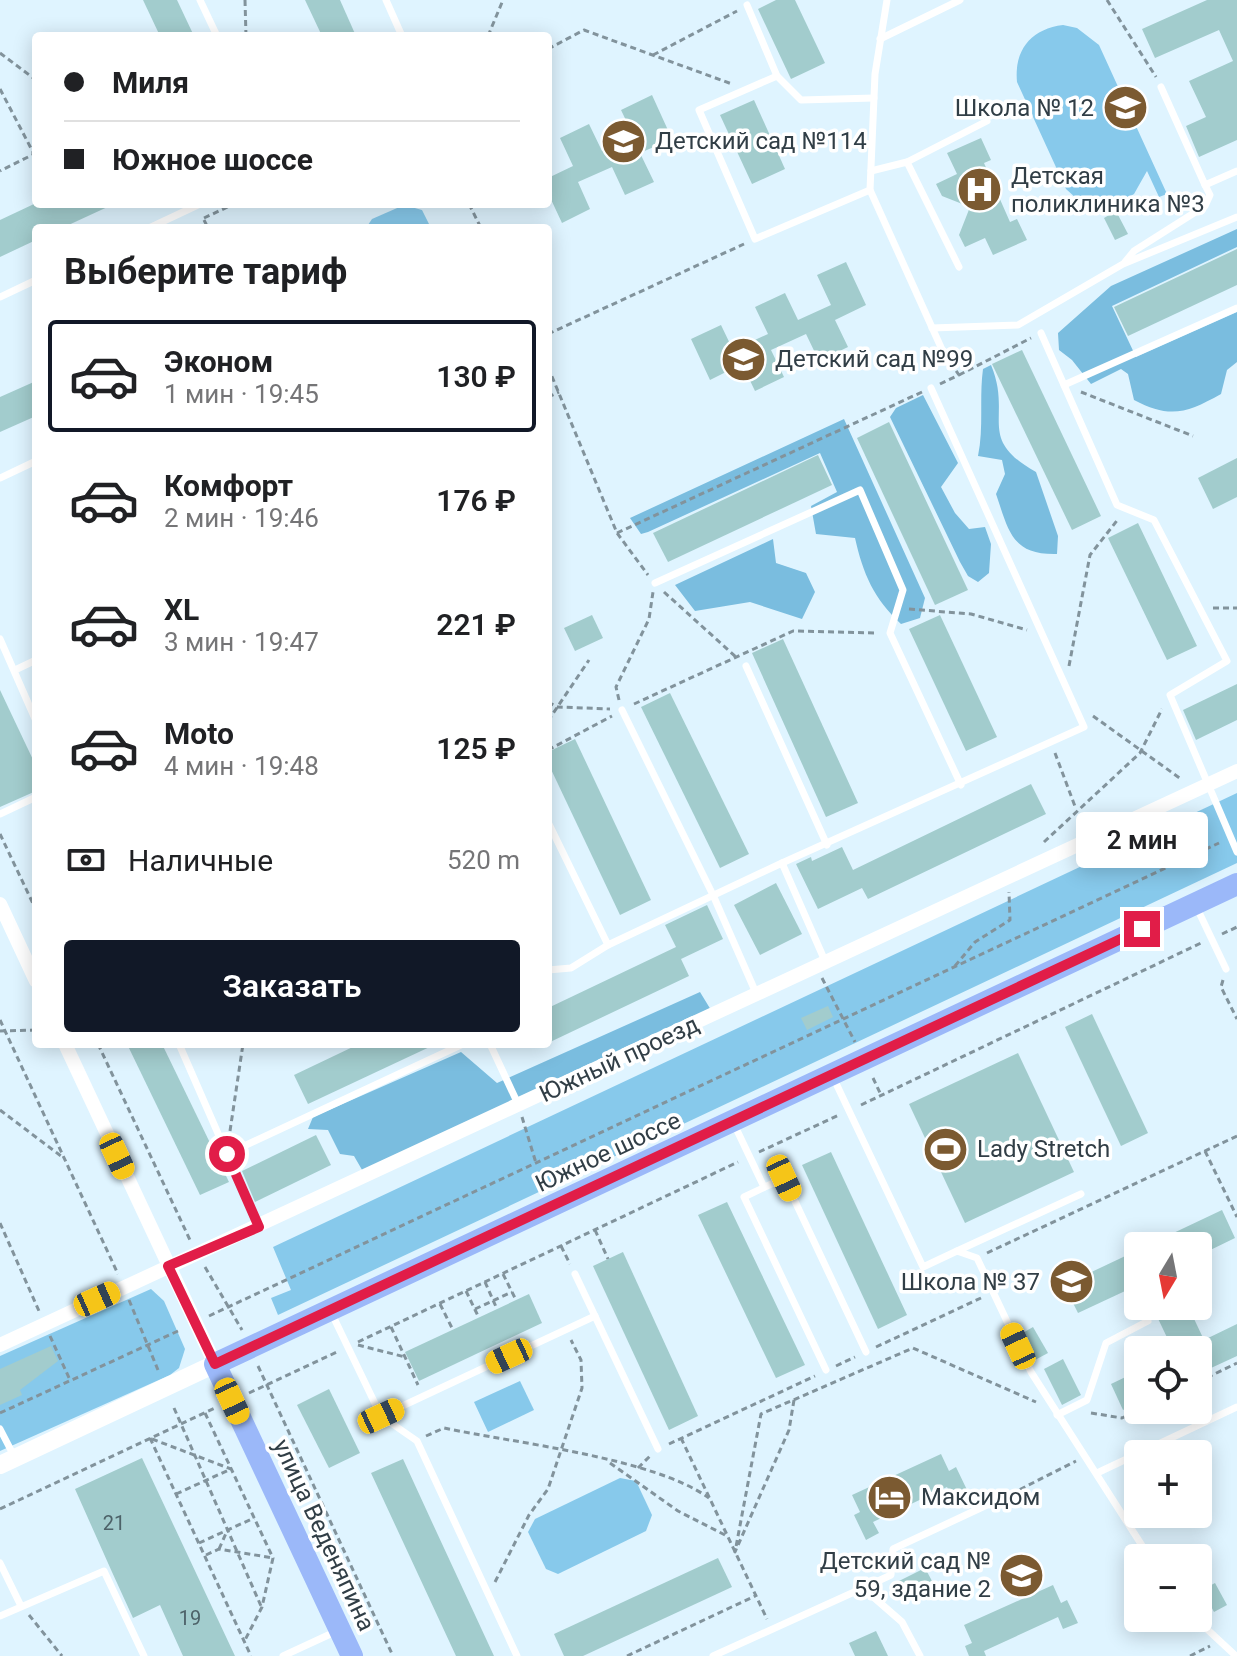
<!DOCTYPE html>
<html lang="ru">
<meta charset="utf-8">
<style>
body{margin:0;font-family:Roboto,sans-serif;background:#f6f6f6;color:#202124;height:100vh;display:flex;flex-direction:column;font-size:30px;white-space:nowrap}
*{box-sizing:border-box;margin:0}
p{font-size:26px;color:#757577}
.icon{flex:none;width:44px;height:44px;fill:none;stroke:currentColor;stroke-width:2;stroke-linecap:round;stroke-linejoin:round}
.map{position:relative;flex:1;overflow:hidden}
.side{position:absolute;left:32px;top:224px;width:520px;height:824px;display:flex;flex-direction:column;background:#fff;border-radius:8px;box-shadow:0 4px 20px #0003}
.side>*{flex:none}
.top-card{position:absolute;left:32px;top:32px;width:520px;height:176px;border-radius:8px;box-shadow:0 4px 20px #0003;display:grid;align-content:center;height:176px;padding:0 32px;background:#fff}
.needle{width:52px;rotate:190deg}
.fabs{position:absolute;left:1124px;top:1232px;display:grid;gap:16px}
.fabs a{display:grid;place-items:center;width:88px;height:88px;border-radius:8px;background:#fff;box-shadow:0 4px 20px #0003;font-size:40px}
.end{position:absolute;width:36px;height:36px;margin:-18px;border:10px solid #e11d48;background:#fff;box-shadow:0 0 0 4px #fff}
.from{border-radius:50%}
.bubble{position:absolute;height:56px;border-radius:8px;background:#fff;box-shadow:0 4px 20px #0003;font-size:26px;font-weight:600;line-height:56px;text-align:center}
.car{position:absolute;width:24px;height:48px;margin:-24px -12px;border-radius:10px;box-shadow:0 0 6px 2px #0007;background:linear-gradient(#f5c518 24%,#345 0 40%,#f5c518 0 76%,#345 0 86%,#f5c518 0)}
.top-card b{display:flex;align-items:center;gap:28px;height:76px;font-size:30px}
.top-card b+b{border-top:2px solid #e0e0e0}
.top-card i{width:20px;height:20px;background:#202124}
ul{padding:0;list-style:none}
li{display:flex;align-items:center;gap:24px;height:112px;margin:0 16px 12px;padding:0 16px;border:4px solid transparent;border-radius:8px}
li div{flex:1}
li b{display:block;font-size:30px}
li em{font-style:normal;font-weight:600}
li.active{border-color:#111827}
li>.icon{width:72px;height:72px;stroke-width:1.5}
h2{padding:0 32px;font-size:36px;line-height:96px}
.pay{display:flex;align-items:center;gap:20px;height:88px;padding:0 32px;font-size:30px}
.pay p{margin-inline-start:auto}
.cta{display:flex;gap:16px;margin-top:auto;padding:16px 32px}
.cta a{flex:1;height:92px;border-radius:8px;background:#111827;color:#fff;font-size:32px;font-weight:600;line-height:92px;text-align:center}
.map>svg:first-child{display:block}
.green{fill:#87c9eb}
.forest{fill:#7abddf}
.building{fill:#a2cccd}
.lines{fill:none;stroke-linecap:round;stroke-linejoin:round}
.path{stroke:#82939c;stroke-width:3;stroke-dasharray:6 4;stroke-linecap:butt}
.service{stroke:#fff;stroke-width:7}
.minor{stroke:#fff;stroke-width:14}
.tertiary{stroke:#fff;stroke-width:18}
.primary{stroke:#9bb8f9;stroke-width:22}
.route{stroke:#e11d48;stroke-width:10}
.labels{text-anchor:middle;stroke-width:7;stroke-linejoin:round;paint-order:stroke}
.number-label{font-size:20px;fill:#4d6268}
.poi-label{font-size:24px;fill:#313e46;stroke:#fff;text-anchor:start}
.street-label{font-size:24px;fill:#313e46;stroke:#fff}
</style>
<div class="map">
<svg width="1237" height="1656" viewBox="0 0 1237 1656">
<rect width="100%" height="100%" fill="#dff4ff"/>
<g class="green">
<path d="M1063 25 1077 28 1099 45 1167 194 1159 197 1147 171 1134 194 1121 202 1091 205 1077 199 1066 189 1017 82C1014 50 1031 29 1063 25Z"/>
<polygon points="404,205 422,210 431,228 366,228 372,219"/>
<polygon points="1237,793 1237,863 278,1315 271,1298 291,1290 273,1247"/>
<polygon points="151,1289 164,1301 185,1349 179,1368 170,1375 0,1451 0,1356"/>
<polygon points="520,1381 534,1410 488,1432 474,1402"/>
<polygon points="620,1478 636,1481 652,1515 646,1531 558,1574 546,1569 528,1532 535,1519"/>
</g>
<g class="forest">
<path d="M1237 229V247L1112 306 1136 357 1237 312V362L1227 370 1221 394C1187 413 1170 419 1134 400L1128 374 1121 369 1091 384 1072 360 1059 350 1058 333 1111 286Z"/>
<path d="M991 365C1013 417 975 438 1036 472L1058 536 1057 554C1012 555 1009 532 996 494L1005 474 1002 460 978 456C984 427 979 398 983 369Z"/>
<polygon points="923,395 958,463 941,487 955,513 969,529 985,527 991,544 989,573 978,582 968,576 960,562 890,417 896,408"/>
<path d="M844 419 925 598 920 618 901 624C874 599 863 574 855 538L816 534 811 506 837 492 820 453 648 532 641 534 630 518Z"/>
<polygon points="773,539 776,563 806,573 815,592 802,619 750,602 695,611 675,585"/>
<polygon points="700,992 714,1015 365,1175 354,1156 340,1154 328,1130 308,1129 313,1117 461,1052 497,1083"/>
</g>
<g class="building">
<polygon points="143,0 177,0 194,36 160,36"/>
<polygon points="305,0 340,0 356,36 322,36"/>
<polygon points="776,0 795,0 825,63 791,79 758,9"/>
<polygon points="1207,0 1237,0 1237,140 1199,157 1186,126 1206,117 1189,81 1233,61 1219,30 1155,58 1142,29"/>
<polygon points="652,95 672,139 640,153 654,182 625,195 612,167 578,182 590,209 562,223 548,193 548,178 573,166 560,138 589,124 602,151 634,137 621,110"/>
<polygon points="754,100 785,169 752,184 720,115"/>
<polygon points="981,138 991,160 984,163 1010,222 1017,219 1027,240 993,255 985,238 965,247 959,235 970,207 942,196 936,184 957,174 947,153"/>
<polygon points="34,204 114,204 62,228 36,228 36,240 0,257 0,220"/>
<polygon points="1116,211 1128,234 1115,240 1104,218"/>
<polygon points="1237,249 1237,285 1128,336 1114,307"/>
<polygon points="846,262 866,305 835,320 848,347 819,361 806,334 771,350 784,377 755,391 742,364 710,380 691,339 721,325 733,350 768,334 755,307 785,293 798,320 831,305 817,275"/>
<polygon points="1022,350 1101,516 1072,530 992,364"/>
<polygon points="36,381 36,416 0,432 0,397"/>
<polygon points="889,422 968,590 935,605 857,438"/>
<polygon points="818,455 832,485 668,562 653,533"/>
<polygon points="1237,458 1237,497 1213,509 1198,478"/>
<polygon points="1138,523 1197,646 1167,660 1108,538"/>
<polygon points="592,615 603,638 575,651 564,628"/>
<polygon points="940,615 997,737 966,751 909,629"/>
<polygon points="783,639 858,803 826,817 752,653"/>
<polygon points="1237,684 1237,720 1196,740 1183,710"/>
<polygon points="0,690 36,766 36,791 0,807"/>
<polygon points="670,693 749,854 720,868 641,707"/>
<polygon points="575,739 651,900 620,915 548,763 548,752"/>
<polygon points="1031,784 1046,814 868,899 862,888 818,909 796,864 811,857 812,861 842,847 853,870"/>
<polygon points="776,883 802,934 760,955 734,905"/>
<polygon points="707,905 723,939 681,959 689,976 548,1043 548,1008 676,947 665,925"/>
<polygon points="828,1006 833,1017 807,1030 801,1018"/>
<polygon points="1092,1014 1148,1133 1121,1146 1065,1027"/>
<polygon points="127,1044 162,1044 229,1182 200,1195"/>
<polygon points="359,1044 436,1044 308,1104 294,1075"/>
<polygon points="1018,1053 1074,1172 965,1223 909,1104"/>
<polygon points="316,1135 331,1165 255,1202 242,1171"/>
<polygon points="831,1152 907,1315 878,1329 802,1165"/>
<polygon points="727,1202 805,1365 776,1378 698,1215"/>
<polygon points="1222,1210 1235,1238 1198,1256 1198,1246 1146,1246"/>
<polygon points="1138,1250 1138,1285 1078,1313 1064,1285"/>
<polygon points="623,1252 698,1416 669,1430 593,1266"/>
<polygon points="529,1294 542,1323 419,1381 405,1352"/>
<polygon points="1152,1306 1188,1306 1204,1340 1237,1324 1237,1356 1198,1374 1198,1350 1173,1350"/>
<polygon points="1033,1327 1048,1353 1035,1360 1021,1334"/>
<polygon points="51,1346 58,1361 20,1390 22,1395 0,1405 0,1369"/>
<polygon points="1063,1359 1081,1395 1062,1405 1044,1369"/>
<polygon points="1138,1371 1138,1403 1123,1410 1111,1384"/>
<polygon points="329,1389 360,1453 329,1468 297,1405"/>
<polygon points="941,1454 949,1471 956,1467 968,1492 953,1499 947,1487 873,1522 879,1533 866,1540 854,1515 860,1512 852,1495"/>
<polygon points="142,1458 235,1656 183,1656 160,1605 133,1618 112,1572 75,1489"/>
<polygon points="403,1459 431,1520 494,1656 456,1656 371,1473"/>
<polygon points="718,1558 732,1587 583,1656 564,1656 554,1634"/>
<polygon points="925,1568 932,1581 900,1597 893,1584"/>
<polygon points="1215,1583 1227,1605 1214,1612 1202,1590"/>
<polygon points="1053,1585 1061,1603 1067,1600 1078,1623 1063,1629 1058,1617 984,1651 986,1656 969,1656 965,1646 972,1643 964,1625"/>
<polygon points="876,1631 888,1656 855,1656 849,1643"/>
</g>
<g class="lines">
<g class="path">
<polyline points="245,0 246,36"/>
<polyline points="1107,0 1156,77"/>
<polyline points="488,36 503,0"/>
<polyline points="548,49 584,30 732,84"/>
<polyline points="0,53 36,80"/>
<polyline points="653,55 737,11"/>
<polyline points="0,89 34,154 0,171"/>
<polyline points="469,204 481,228"/>
<polyline points="204,218 234,204"/>
<polyline points="204,220 208,228"/>
<polyline points="548,334 744,244"/>
<polyline points="548,367 617,533 648,575"/>
<polyline points="959,375 1031,338"/>
<polyline points="940,384 959,375 950,362"/>
<polyline points="1081,392 1193,436"/>
<polyline points="548,397 559,392"/>
<polyline points="617,533 922,392"/>
<polyline points="664,592 736,657"/>
<polyline points="1213,608 1237,608"/>
<polyline points="909,609 971,614 1027,630"/>
<polyline points="1069,666 1090,555 1119,518"/>
<polyline points="619,700 616,687 649,619 653,592"/>
<polyline points="548,702 557,707 610,709"/>
<polyline points="634,704 793,631 878,633"/>
<polyline points="1093,716 1181,779"/>
<polyline points="548,721 589,660"/>
<polyline points="548,750 612,716"/>
<polyline points="1055,753 1076,809"/>
<polyline points="0,834 36,910"/>
<polyline points="1044,842 1140,753 1162,709"/>
<polyline points="1222,934 1237,927"/>
<polyline points="955,966 975,942 1010,920 1009,892"/>
<polyline points="822,978 855,1042"/>
<polyline points="1223,980 1221,987 1237,1019"/>
<polyline points="0,1020 118,1274"/>
<polyline points="0,1031 36,1030"/>
<polyline points="98,1044 190,1240"/>
<polyline points="873,1078 881,1095"/>
<polyline points="861,1105 1201,943"/>
<polyline points="0,1110 61,1156"/>
<polyline points="522,1117 536,1163"/>
<polyline points="230,1131 243,1044"/>
<polyline points="1205,1151 1237,1217"/>
<polyline points="759,1152 839,1115"/>
<polyline points="0,1223 39,1311"/>
<polyline points="595,1230 608,1259"/>
<polyline points="561,1246 570,1264"/>
<polyline points="987,1253 1237,1136"/>
<polyline points="205,1267 242,1330"/>
<polyline points="503,1274 516,1300"/>
<polyline points="485,1282 497,1309"/>
<polyline points="466,1291 479,1318"/>
<polyline points="129,1300 158,1370"/>
<polyline points="440,1304 453,1330"/>
<polyline points="475,1309 512,1292"/>
<polyline points="209,1316 1219,843"/>
<polyline points="391,1327 418,1385"/>
<polyline points="50,1336 70,1380"/>
<polyline points="358,1342 738,1162"/>
<polyline points="358,1345 405,1357"/>
<polyline points="876,1347 981,1298"/>
<polyline points="258,1366 393,1656"/>
<polyline points="836,1366 855,1357"/>
<polyline points="1198,1382 1237,1363"/>
<polyline points="249,1393 337,1352"/>
<polyline points="794,1400 789,1430 735,1552 761,1414 913,1348 1036,1402"/>
<polyline points="174,1408 261,1606"/>
<polyline points="0,1413 178,1331"/>
<polyline points="205,1413 273,1558 262,1607 244,1642"/>
<polyline points="1091,1413 1122,1418 1139,1410"/>
<path d="M426 1436 444 1428C515 1443 654 1458 709 1498"/>
<polyline points="150,1438 251,1656"/>
<polyline points="681,1438 767,1619"/>
<polyline points="152,1439 231,1469"/>
<polyline points="669,1444 815,1376"/>
<polyline points="610,1463 678,1511 725,1535"/>
<polyline points="638,1468 650,1456"/>
<polyline points="176,1494 231,1469"/>
<polyline points="1011,1494 1076,1461"/>
<polyline points="0,1509 215,1408"/>
<polyline points="199,1543 254,1518"/>
<polyline points="219,1549 227,1531"/>
<polyline points="206,1555 219,1549 273,1558"/>
<polyline points="495,1582 529,1515 548,1489 582,1388 581,1360 571,1340"/>
<polyline points="29,1615 62,1656"/>
<polyline points="627,1656 755,1596"/>
<polyline points="1190,1656 1210,1646"/>
</g>
<g class="service">
<polyline points="200,0 217,36"/>
<polyline points="386,0 402,36"/>
<polyline points="887,0 875,74 870,190 944,354"/>
<polyline points="747,5 777,76"/>
<polyline points="880,39 960,0"/>
<polyline points="1161,87 1205,185 1237,171"/>
<polyline points="907,162 987,121"/>
<polyline points="871,171 907,162 959,267"/>
<polyline points="870,190 755,239 699,110 777,76 801,100 874,98"/>
<polyline points="149,228 200,204"/>
<polyline points="1125,262 1134,251 1205,206 1210,195 1205,185"/>
<polyline points="0,297 36,280"/>
<polyline points="932,328 1018,325 1123,264 1237,217"/>
<polyline points="1041,333 1117,505 1154,520 1227,661 1170,695 1237,852"/>
<polyline points="1064,385 1237,308"/>
<polyline points="0,478 36,461"/>
<polyline points="655,583 860,490 903,590 890,633 961,785"/>
<polyline points="0,639 36,721"/>
<polyline points="746,666 827,845"/>
<polyline points="15,670 36,660"/>
<polyline points="622,710 713,895 756,993"/>
<polyline points="0,814 36,797"/>
<polyline points="548,822 608,945 782,863 825,961"/>
<polyline points="782,863 1084,727 931,388"/>
<polyline points="1196,906 1226,969"/>
<polyline points="548,970 571,968 608,945"/>
<polyline points="179,1044 258,1225"/>
<polyline points="490,1044 518,1104"/>
<polyline points="833,1077 923,1267 957,1251 977,1258 1031,1372 1150,1558"/>
<polyline points="734,1124 764,1187"/>
<polyline points="227,1154 463,1044"/>
<polyline points="957,1251 1081,1194"/>
<polyline points="575,1274 658,1449"/>
<polyline points="331,1312 381,1416 595,1316"/>
<polyline points="826,1370 744,1197 784,1178 866,1352"/>
<polyline points="1057,1415 1087,1400 1106,1343 1148,1321"/>
<polyline points="381,1416 417,1441 517,1656"/>
<polyline points="0,1429 14,1456"/>
<polyline points="1097,1473 1237,1407"/>
<polyline points="0,1563 21,1606"/>
<polyline points="863,1588 891,1575 893,1549 1002,1498"/>
<polyline points="0,1616 104,1571 144,1656"/>
<polyline points="1195,1618 1236,1656"/>
<polyline points="283,1656 337,1631"/>
<polyline points="713,1656 863,1588 902,1622 920,1656"/>
</g>
<g class="minor">
<polyline points="0,904 36,981"/>
<polyline points="65,1044 215,1364"/>
<polyline points="0,1345 1237,771"/>
</g>
<polyline class="tertiary" points="0,1465 215,1364"/>
<polyline class="primary" points="352,1656 215,1364 1237,884"/>
</g>
<g class="lines">
<polyline class="route" points="227,1154 259,1227 168,1266 215,1364 1142,929"/>
</g>
<defs>
<symbol id="school-disc" viewBox="-11 -11 22 22"><circle r="9.5" fill="#7b5a31" stroke="#fff"/><path d="M0-5L7-2L0 1L-7-2ZM-4 1L0 2.5L4 1V4Q0 6-4 4Z" fill="#fff"/></symbol>
<symbol id="hospital-disc" viewBox="-11 -11 22 22"><circle r="9.5" fill="#7b5a31" stroke="#fff"/><path d="M-5-5h3v3.5h4V-5h3V5h-3V1.5h-4V5h-3Z" fill="#fff"/></symbol>
<symbol id="stadium-disc" viewBox="-11 -11 22 22"><circle r="9.5" fill="#7b5a31" stroke="#fff"/><path d="M0-5a6.5 5 0 1 0 0 10a6.5 5 0 1 0 0-10ZM-3.5-1.8h7v3.6h-7Z" fill="#fff"/></symbol>
<symbol id="hotel-disc" viewBox="-11 -11 22 22"><circle r="9.5" fill="#7b5a31" stroke="#fff"/><path d="M-6-4.5h1.5V1H6V5H4.5V3h-9V5H-6ZM-4 0a1.8 1.8 0 1 1 3.6 0ZM.5 0V-2.5h3Q6-2.5 6 0Z" fill="#fff"/></symbol>
</defs>
<g fill-rule="evenodd">
<use href="#school-disc" x="1100" y="82" width="51" height="51"/>
<use href="#school-disc" x="598" y="116" width="51" height="51"/>
<use href="#hospital-disc" x="954" y="164" width="51" height="51"/>
<use href="#school-disc" x="718" y="334" width="51" height="51"/>
<use href="#stadium-disc" x="920" y="1124" width="51" height="51"/>
<use href="#school-disc" x="1046" y="1256" width="51" height="51"/>
<use href="#hotel-disc" x="864" y="1472" width="51" height="51"/>
<use href="#school-disc" x="996" y="1550" width="51" height="51"/>
</g>
<g class="labels">
<g class="number-label">
<text x="114" y="1530">21</text>
<text x="190" y="1625">19</text>
</g>
<g class="poi-label">
<text x="1094" y="116" text-anchor="end">Школа № 12</text>
<text x="655" y="149">Детский сад №114</text>
<text x="1011" y="184">Детская<tspan x="1011" dy="28">поликлиника №3</tspan></text>
<text x="775" y="367">Детский сад №99</text>
<text x="977" y="1157">Lady Stretch</text>
<text x="1040" y="1290" text-anchor="end">Школа № 37</text>
<text x="921" y="1505">Максидом</text>
<text x="991" y="1569" text-anchor="end">Детский сад №<tspan x="991" dy="28">59, здание 2</tspan></text>
</g>
<g class="street-label">
<text transform="translate(619 1059) rotate(-25)" y="8">Южный проезд</text>
<text transform="translate(608 1152) rotate(-25)" y="8">Южное шоссе</text>
<text transform="translate(324 1535) rotate(65)" y="8">улица Веденяпина</text>
</g>
</g>
</svg>
<div class="fabs">
<a><svg class="needle" viewBox="-14 -14 28 28"><path d="M0-13l5 13h-10z" fill="#e53935"/><path d="M0 13l5-13h-10z" fill="#757577"/></svg></a>
<a><svg class="icon" aria-label="locate" viewBox="0 0 24 24"><circle cx="12" cy="12" r="6"/><path d="M12 2v4M12 18v4M2 12h4M18 12h4"/></svg></a>
<a>+</a>
<a>−</a>
</div>
<i class="end from" style="left:227px;top:1154px"></i>
<i class="end" style="left:1142px;top:929px"></i>
<div class="bubble" style="left:1076px;top:812px;width:132px">2 мин</div>
<i class="car" style="left:117px;top:1156px;rotate:155deg"></i>
<i class="car" style="left:784px;top:1178px;rotate:155deg"></i>
<i class="car" style="left:97px;top:1299px;rotate:66deg"></i>
<i class="car" style="left:1018px;top:1346px;rotate:335deg"></i>
<i class="car" style="left:509px;top:1356px;rotate:245deg"></i>
<i class="car" style="left:232px;top:1401px;rotate:155deg"></i>
<i class="car" style="left:381px;top:1416px;rotate:65deg"></i>
<div class="top-card">
<b><i class="from"></i>Миля</b>
<b><i></i>Южное шоссе</b>
</div>
<section class="side">
<h2>Выберите тариф</h2>
<ul>
<li class="active"><svg class="icon" aria-label="car" viewBox="0 0 24 24"><path d="M5 17H2v-5l4-1 3-4h7l3 4 3 1v5h-3M9 17h6M6 11h13"/><circle cx="7" cy="17" r="2"/><circle cx="17" cy="17" r="2"/></svg><div><b>Эконом</b><p>1 мин · 19:45</p></div><em>130 ₽</em></li>
<li><svg class="icon" aria-label="car" viewBox="0 0 24 24"><path d="M5 17H2v-5l4-1 3-4h7l3 4 3 1v5h-3M9 17h6M6 11h13"/><circle cx="7" cy="17" r="2"/><circle cx="17" cy="17" r="2"/></svg><div><b>Комфорт</b><p>2 мин · 19:46</p></div><em>176 ₽</em></li>
<li><svg class="icon" aria-label="car" viewBox="0 0 24 24"><path d="M5 17H2v-5l4-1 3-4h7l3 4 3 1v5h-3M9 17h6M6 11h13"/><circle cx="7" cy="17" r="2"/><circle cx="17" cy="17" r="2"/></svg><div><b>XL</b><p>3 мин · 19:47</p></div><em>221 ₽</em></li>
<li><svg class="icon" aria-label="car" viewBox="0 0 24 24"><path d="M5 17H2v-5l4-1 3-4h7l3 4 3 1v5h-3M9 17h6M6 11h13"/><circle cx="7" cy="17" r="2"/><circle cx="17" cy="17" r="2"/></svg><div><b>Moto</b><p>4 мин · 19:48</p></div><em>125 ₽</em></li>
</ul>
<div class="pay"><svg class="icon" aria-label="cash" viewBox="0 0 24 24"><path d="M3 7h18v10H3z"/><circle cx="12" cy="12" r="2"/></svg>Наличные<p>520 m</p></div>
<div class="cta"><a>Заказать</a></div>
</section>
</div>
